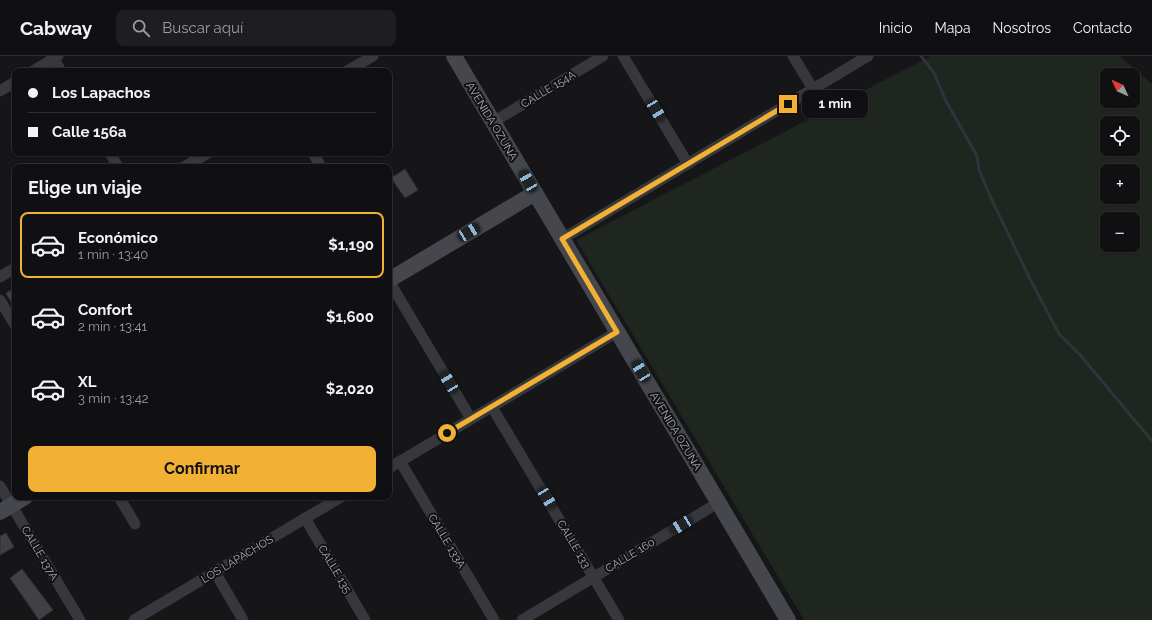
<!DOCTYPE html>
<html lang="es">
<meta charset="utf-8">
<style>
body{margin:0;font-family:Raleway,sans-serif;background:#1e1e20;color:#f1f3f6;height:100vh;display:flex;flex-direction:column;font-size:15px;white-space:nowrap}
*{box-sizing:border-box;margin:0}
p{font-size:13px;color:#9c9d9f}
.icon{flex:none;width:22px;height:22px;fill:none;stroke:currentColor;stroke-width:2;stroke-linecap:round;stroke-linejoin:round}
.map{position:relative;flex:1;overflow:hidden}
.details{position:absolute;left:12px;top:108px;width:380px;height:336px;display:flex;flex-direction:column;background:#101012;border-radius:8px;box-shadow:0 1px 3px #0004,0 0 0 1px #303032}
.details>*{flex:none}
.top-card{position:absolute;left:12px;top:12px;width:380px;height:88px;border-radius:8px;box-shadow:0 1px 3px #0004,0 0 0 1px #303032;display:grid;align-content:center;height:88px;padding:0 16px;background:#101012}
.needle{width:26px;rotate:314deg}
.fabs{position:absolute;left:1100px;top:12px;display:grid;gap:8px}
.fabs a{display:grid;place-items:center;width:40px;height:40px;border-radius:8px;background:#101012;box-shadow:0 1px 3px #0004,0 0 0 1px #303032;font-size:20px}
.end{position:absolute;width:18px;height:18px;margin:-9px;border:5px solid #f2b134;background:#111;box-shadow:0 0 0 2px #111}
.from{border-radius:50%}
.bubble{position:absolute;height:28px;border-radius:8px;background:#101012;box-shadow:0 1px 3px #0004,0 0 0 1px #303032;font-size:13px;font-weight:700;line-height:28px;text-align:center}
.car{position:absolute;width:12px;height:24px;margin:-12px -6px;border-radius:5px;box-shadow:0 0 3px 1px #0007;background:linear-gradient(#222 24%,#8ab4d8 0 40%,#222 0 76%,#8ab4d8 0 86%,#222 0)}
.top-card b{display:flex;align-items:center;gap:14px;height:38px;font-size:15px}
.top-card b+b{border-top:1px solid #303032}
.top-card i{width:10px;height:10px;background:#f1f3f6}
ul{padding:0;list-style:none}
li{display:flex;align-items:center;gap:12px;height:66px;margin:0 8px 6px;padding:0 8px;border:2px solid transparent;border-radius:8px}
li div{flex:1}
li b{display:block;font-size:15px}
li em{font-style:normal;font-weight:700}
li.active{border-color:#f2b134}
li>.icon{width:36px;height:36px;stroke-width:1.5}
h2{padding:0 16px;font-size:18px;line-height:48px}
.button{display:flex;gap:8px;margin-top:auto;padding:8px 16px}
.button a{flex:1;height:46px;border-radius:8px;background:#f2b134;color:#111;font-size:16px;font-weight:700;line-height:46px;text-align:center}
header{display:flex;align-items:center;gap:24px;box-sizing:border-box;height:56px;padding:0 20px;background:#101012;border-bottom:1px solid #303032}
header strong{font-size:19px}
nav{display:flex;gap:22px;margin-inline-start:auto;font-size:14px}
.search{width:280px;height:36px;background:#1e1e20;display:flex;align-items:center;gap:10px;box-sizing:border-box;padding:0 14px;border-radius:8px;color:#9c9d9f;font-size:15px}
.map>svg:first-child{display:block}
.green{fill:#1e261f;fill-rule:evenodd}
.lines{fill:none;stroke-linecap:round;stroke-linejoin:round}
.stream{stroke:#2c353c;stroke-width:3}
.building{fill:#404145;stroke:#303034}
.street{stroke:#37383d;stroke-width:11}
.secondary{stroke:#45474d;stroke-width:16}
.route{stroke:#f2b134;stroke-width:5}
.labels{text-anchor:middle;stroke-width:4;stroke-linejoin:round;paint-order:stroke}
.street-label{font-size:11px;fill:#a8adb8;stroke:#111113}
</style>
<header>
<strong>Cabway</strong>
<div class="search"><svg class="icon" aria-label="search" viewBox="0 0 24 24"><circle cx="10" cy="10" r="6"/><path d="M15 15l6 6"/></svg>Buscar aquí</div>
<nav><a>Inicio</a><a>Mapa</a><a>Nosotros</a><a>Contacto</a></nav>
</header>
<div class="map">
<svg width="1152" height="564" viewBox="0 0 1152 564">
<rect width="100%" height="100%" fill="#161618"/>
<path class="green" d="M931 0H1120L1152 28V564H804L576 184ZM1107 19H1133V45H1107ZM1107 67H1133V93H1107ZM1107 115H1133V141H1107ZM1107 163H1133V189H1107Z"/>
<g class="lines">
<polyline class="stream" points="921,0 934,17 946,45 977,100 979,114 991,142 1030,223 1059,278 1081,300 1152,385"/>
</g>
<g class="building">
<polygon points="405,113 418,134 405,142 391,122"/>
<polygon points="15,232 15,253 6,237"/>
<polygon points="6,477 14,491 0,499 0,480"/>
<polygon points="22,513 53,554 39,564 10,522"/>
</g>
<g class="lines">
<g class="street">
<polyline points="52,0 61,15"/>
<polyline points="623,0 688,108"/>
<polyline points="793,0 813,33"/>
<polyline points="33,15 58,0"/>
<polyline points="347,15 373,0"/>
<polyline points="0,35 15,26"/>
<polyline points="493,66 603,0"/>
<polyline points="110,97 118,111"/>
<polyline points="313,97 321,111"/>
<polyline points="184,111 208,97"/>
<polyline points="562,183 868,0"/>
<polyline points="0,221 15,212"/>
<polyline points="389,225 471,363"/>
<polyline points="0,244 15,269"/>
<polyline points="492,351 619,564"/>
<polyline points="400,405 494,564"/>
<polyline points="389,412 617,276"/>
<polyline points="0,430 80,564"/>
<polyline points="119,441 135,468"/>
<polyline points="305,462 365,564"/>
<polyline points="215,516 243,564"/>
<polyline points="134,564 341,441"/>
<polyline points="522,564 718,447"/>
</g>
<g class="secondary">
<polyline points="454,0 788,564"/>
<polyline points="389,224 535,137"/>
<polyline points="0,456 25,441"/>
</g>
</g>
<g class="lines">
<polyline class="route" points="447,377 617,276 562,183 788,48"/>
</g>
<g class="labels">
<g class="street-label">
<text transform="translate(548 33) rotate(-31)" y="4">CALLE 154A</text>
<text transform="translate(492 65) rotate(59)" y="4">AVENIDA OZUNA</text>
<text transform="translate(676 375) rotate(59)" y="4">AVENIDA OZUNA</text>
<text transform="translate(447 485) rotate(59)" y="4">CALLE 133A</text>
<text transform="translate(574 488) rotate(59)" y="4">CALLE 133</text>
<text transform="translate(40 497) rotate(59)" y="4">CALLE 137A</text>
<text transform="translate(630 499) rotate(-31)" y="4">CALLE 160</text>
<text transform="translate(237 503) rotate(-31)" y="4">LOS LAPACHOS</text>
<text transform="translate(335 513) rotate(59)" y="4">CALLE 135</text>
</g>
</g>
</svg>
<div class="fabs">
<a><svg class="needle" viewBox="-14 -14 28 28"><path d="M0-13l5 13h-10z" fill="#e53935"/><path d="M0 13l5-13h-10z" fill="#9c9d9f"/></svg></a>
<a><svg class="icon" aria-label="locate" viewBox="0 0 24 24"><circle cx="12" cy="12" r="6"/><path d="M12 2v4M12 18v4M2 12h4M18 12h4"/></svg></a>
<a>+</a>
<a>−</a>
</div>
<i class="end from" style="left:447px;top:377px"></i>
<i class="end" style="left:788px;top:48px"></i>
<div class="bubble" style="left:802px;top:34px;width:66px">1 min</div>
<i class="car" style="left:656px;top:54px;rotate:149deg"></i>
<i class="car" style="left:528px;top:125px;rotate:330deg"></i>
<i class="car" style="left:469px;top:176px;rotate:59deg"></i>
<i class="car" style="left:641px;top:315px;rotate:329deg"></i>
<i class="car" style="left:449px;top:326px;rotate:329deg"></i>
<i class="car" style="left:547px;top:442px;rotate:149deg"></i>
<i class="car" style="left:681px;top:469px;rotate:239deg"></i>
<div class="top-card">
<b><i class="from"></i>Los Lapachos</b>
<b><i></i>Calle 156a</b>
</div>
<section class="details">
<h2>Elige un viaje</h2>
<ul>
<li class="active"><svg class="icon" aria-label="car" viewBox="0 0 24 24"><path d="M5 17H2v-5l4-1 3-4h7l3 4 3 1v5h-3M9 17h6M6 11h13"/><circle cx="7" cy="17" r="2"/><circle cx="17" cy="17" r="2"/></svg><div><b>Económico</b><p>1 min · 13:40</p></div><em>$1,190</em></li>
<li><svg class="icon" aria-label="car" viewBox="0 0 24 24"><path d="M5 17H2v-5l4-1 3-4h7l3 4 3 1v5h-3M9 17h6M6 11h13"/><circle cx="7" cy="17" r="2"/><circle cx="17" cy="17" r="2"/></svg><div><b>Confort</b><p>2 min · 13:41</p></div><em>$1,600</em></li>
<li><svg class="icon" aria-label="car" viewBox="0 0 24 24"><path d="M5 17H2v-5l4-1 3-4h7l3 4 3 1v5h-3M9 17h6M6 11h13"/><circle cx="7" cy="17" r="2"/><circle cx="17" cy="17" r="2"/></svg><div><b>XL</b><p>3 min · 13:42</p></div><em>$2,020</em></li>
</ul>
<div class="button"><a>Confirmar</a></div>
</section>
</div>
